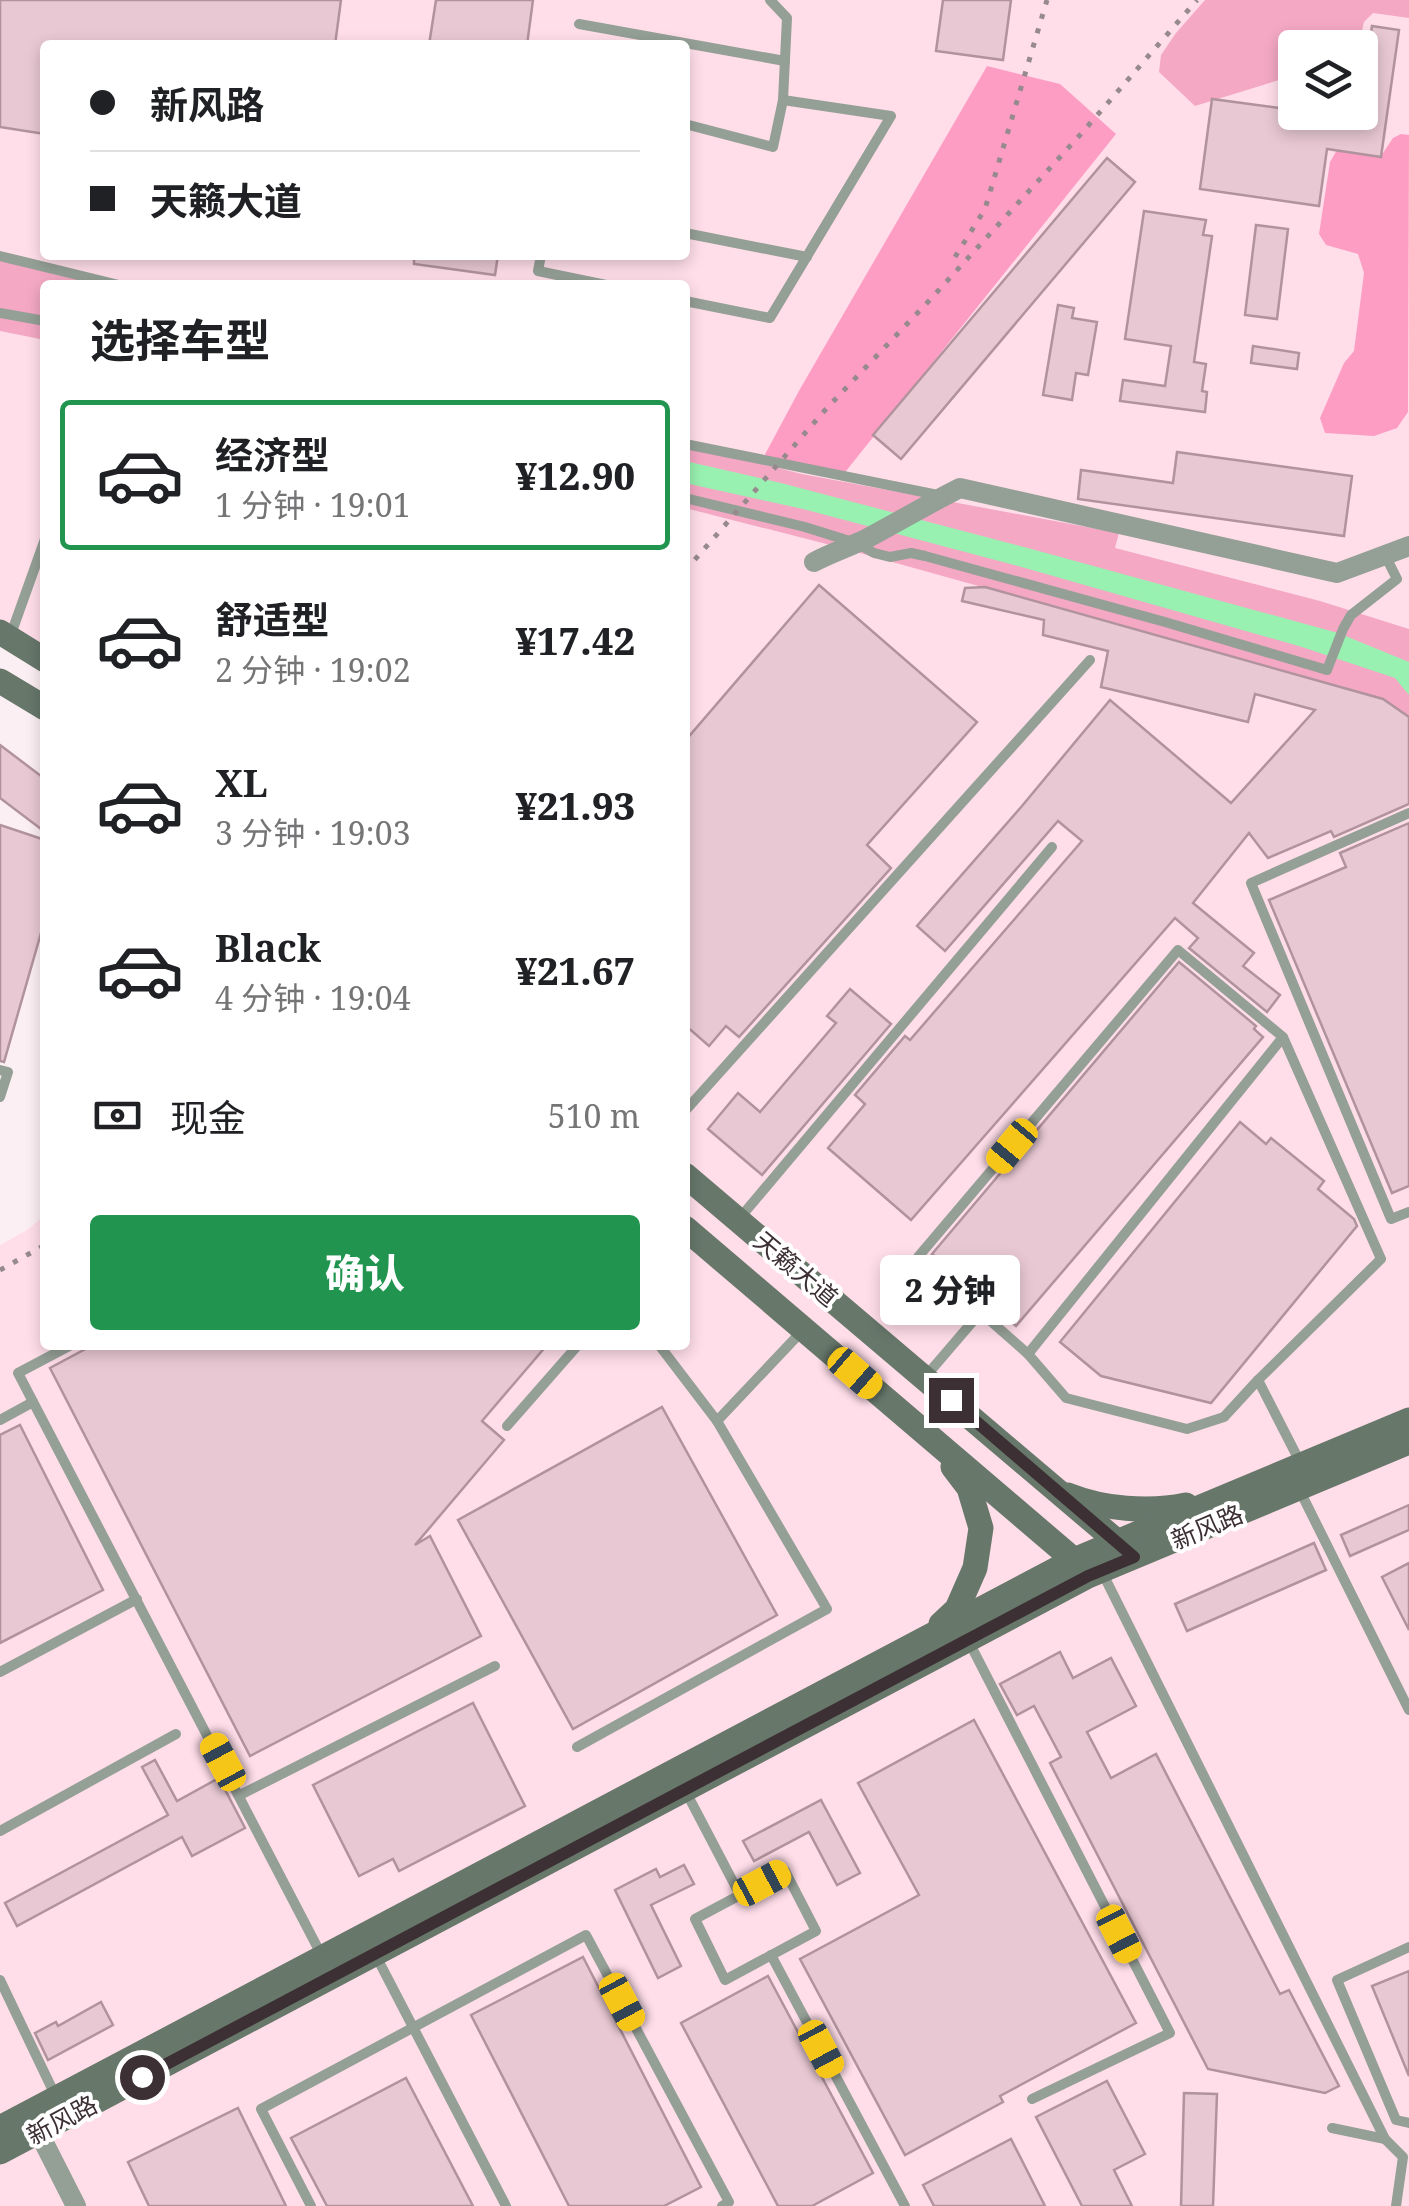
<!DOCTYPE html>
<html lang="zh">
<meta charset="utf-8">
<style>
body{margin:0;font-family:"Noto Serif","Noto Sans SC",serif;background:#f2f2f2;color:#202124;height:100vh;display:flex;flex-direction:column;font-size:38px;white-space:nowrap}
*{box-sizing:border-box;margin:0}
p{font-size:32px;color:#757577}
.icon{flex:none;width:55px;height:55px;fill:none;stroke:currentColor;stroke-width:2;stroke-linecap:round;stroke-linejoin:round}
.map{position:relative;flex:1;overflow:hidden}
.sheet{position:absolute;left:40px;top:280px;width:650px;height:1070px;display:flex;flex-direction:column;background:#fff;border-radius:10px;box-shadow:0 5px 15px #0003}
.sheet>*{flex:none}
.banner{position:absolute;left:40px;top:40px;width:650px;height:220px;border-radius:10px;box-shadow:0 5px 15px #0003;display:grid;align-content:center;height:220px;padding:0 50px;background:#fff}
.controls{position:absolute;left:1278px;top:30px;display:grid;gap:20px}
.controls a{display:grid;place-items:center;width:100px;height:100px;border-radius:10px;background:#fff;box-shadow:0 5px 15px #0003;font-size:50px}
.end{position:absolute;width:45px;height:45px;margin:-22px;border:12px solid #3c3034;background:#fff;box-shadow:0 0 0 5px #fff}
.from{border-radius:50%}
.bubble{position:absolute;height:70px;border-radius:10px;background:#fff;box-shadow:0 5px 15px #0003;font-size:32px;font-weight:800;line-height:70px;text-align:center}
.car{position:absolute;width:30px;height:60px;margin:-30px -15px;border-radius:12px;box-shadow:0 0 8px 2px #0007;background:linear-gradient(#f5c518 24%,#345 0 40%,#f5c518 0 76%,#345 0 86%,#f5c518 0)}
.banner b{display:flex;align-items:center;gap:35px;height:95px;font-size:38px}
.banner b+b{border-top:2px solid #e0e0e0}
.banner i{width:25px;height:25px;background:#202124}
ul{padding:0;list-style:none}
li{display:flex;align-items:center;gap:30px;height:150px;margin:0 20px 15px;padding:0 30px;border:5px solid transparent;border-radius:10px}
li div{flex:1}
li b{display:block;font-size:38px}
li em{font-style:normal;font-weight:800}
li.current{border-color:#219550}
li>.icon{width:90px;height:90px;stroke-width:1.5}
h2{padding:0 50px;font-size:45px;line-height:120px}
.pay{display:flex;align-items:center;gap:25px;height:110px;padding:0 50px;font-size:38px}
.pay p{margin-inline-start:auto}
.cta{display:flex;gap:20px;margin-top:auto;padding:20px 50px}
.cta a{flex:1;height:115px;border-radius:10px;background:#219550;color:#fff;font-size:40px;font-weight:800;line-height:115px;text-align:center}
.map>svg:first-child{display:block}
.built{fill:#ffdeea;fill-rule:evenodd}
.green{fill:#f4a8c4}
.forest{fill:#fd9dc3}
.water{fill:#99f1b1}
.building{fill:#e8c8d3;stroke:#b1939d;stroke-width:2.5}
.lines{fill:none;stroke-linecap:round;stroke-linejoin:round}
.lane{stroke:#949f96;stroke-width:10}
.street{stroke:#949f96;stroke-width:20}
.secondary{stroke:#67776a;stroke-width:25}
.rail{stroke:#968a8e;stroke-width:5;stroke-dasharray:5 10;stroke-linecap:butt}
.route{stroke:#3c3034;stroke-width:12}
.labels{text-anchor:middle;stroke-width:8;stroke-linejoin:round;paint-order:stroke}
.street-label{font-size:25px;fill:#3c3034;stroke:#fff}
</style>
<div class="map">
<svg width="1409" height="2206" viewBox="0 0 1409 2206">
<rect width="100%" height="100%" fill="#fceff3"/>
<path class="built" d="M0 0H1409V2206H0V1245L27 1230 45 1215V1345H685V508L842 548 935 499 802 474 703 449 685 472V285H45V660L0 633ZM45 45H685V255H45ZM1295 48H1360V112H1295Z"/>
<g class="green">
<polygon points="1205,0 1409,0 1409,18 1373,13 1364,22 1358,47 1295,48 1295,75 1195,106 1159,72 1161,55 1176,33"/>
<polygon points="0,256 119,285 45,285 45,340 0,331"/>
<polygon points="685,444 802,474 1119,533 1115,548 1320,601 1409,629 1409,717 1383,699 842,548 685,508"/>
</g>
<g class="forest">
<polygon points="987,66 1060,84 1116,134 842,476 762,460 800,389"/>
<polygon points="1401,134 1409,135 1408,412 1397,428 1374,436 1325,433 1320,418 1344,363 1354,351 1364,273 1358,254 1326,245 1319,234 1330,162 1337,150 1381,156 1393,138"/>
</g>
<polygon class="water" points="685,461 781,483 1035,550 1338,633 1409,662 1409,695 1395,678 1302,647 1018,566 803,509 685,483"/>
<g class="building">
<polygon points="0,0 341,0 335,45 45,45 45,134 0,127"/>
<polygon points="436,0 533,0 527,45 429,45"/>
<polygon points="943,0 1011,0 1003,60 936,51"/>
<polygon points="1372,26 1399,30 1381,157 1327,149 1319,206 1200,189 1212,99 1295,110 1295,112 1360,112 1360,71 1365,72"/>
<polygon points="1107,158 1135,182 901,459 873,435"/>
<polygon points="1144,211 1206,220 1203,235 1212,236 1194,362 1206,364 1202,391 1207,392 1205,412 1120,401 1123,380 1165,386 1171,346 1125,339"/>
<polygon points="1256,225 1288,229 1277,319 1245,315"/>
<polygon points="414,255 498,255 495,275 414,264"/>
<polygon points="1058,305 1074,308 1072,318 1097,322 1088,375 1076,373 1072,400 1043,395"/>
<polygon points="1253,346 1299,353 1297,369 1251,363"/>
<polygon points="1177,452 1352,476 1344,536 1078,499 1081,470 1173,483"/>
<polygon points="819,585 977,722 867,845 891,868 739,1037 726,1026 709,1046 685,1025 685,741"/>
<polygon points="985,587 1383,699 1409,717 1409,804 1334,837 1331,831 1268,858 1249,833 1193,903 1254,953 1243,966 1280,995 1267,1012 1189,948 1198,938 1175,918 911,1220 828,1148 865,1104 855,1095 905,1036 910,1040 1082,841 1058,821 945,951 917,926 1022,806 1110,700 1231,803 1315,710 1255,694 1248,722 1101,687 1108,651 1043,635 1044,620 962,601 965,588"/>
<polygon points="0,745 45,779 45,832 0,798"/>
<polygon points="1409,823 1409,1186 1392,1193 1269,900 1346,867 1340,853"/>
<polygon points="0,825 45,840 45,919 4,1062 0,1061"/>
<polygon points="1179,962 1256,1026 1254,1029 1263,1037 1016,1326 932,1254"/>
<polygon points="850,989 891,1024 762,1175 708,1129 738,1093 760,1112 836,1023 827,1016"/>
<polygon points="1240,1122 1266,1144 1271,1138 1324,1181 1318,1189 1354,1219 1357,1226 1211,1403 1101,1376 1060,1342"/>
<polygon points="93,1345 547,1345 482,1421 504,1440 415,1545 430,1536 481,1636 250,1756 50,1368"/>
<polygon points="662,1407 777,1615 573,1729 458,1520"/>
<polygon points="20,1425 103,1590 0,1643 0,1435"/>
<polygon points="1409,1505 1409,1530 1350,1556 1341,1535"/>
<polygon points="1314,1543 1326,1570 1187,1631 1175,1604"/>
<polygon points="1409,1563 1409,1630 1382,1577"/>
<polygon points="1060,1652 1073,1678 1111,1658 1136,1706 1087,1732 1111,1778 1156,1754 1280,1994 1289,1990 1339,2086 1325,2093 1208,2069 1050,1763 1061,1757 1034,1706 1017,1715 1000,1684"/>
<polygon points="473,1703 525,1806 399,1871 393,1859 359,1876 313,1785"/>
<polygon points="974,1720 1136,2023 1000,2096 1003,2102 905,2155 800,1959 919,1895 858,1783"/>
<polygon points="155,1760 177,1801 219,1778 245,1828 192,1856 182,1837 17,1926 5,1903 168,1815 142,1767"/>
<polygon points="821,1800 860,1873 837,1885 809,1832 754,1861 743,1841"/>
<polygon points="684,1865 694,1884 651,1905 681,1966 658,1978 615,1890 656,1869 660,1877"/>
<polygon points="583,1957 701,2187 664,2206 569,2206 471,2015"/>
<polygon points="1409,1971 1409,2076 1372,1986"/>
<polygon points="768,1976 873,2173 812,2206 778,2206 681,2023"/>
<polygon points="101,2002 113,2025 48,2060 35,2033 56,2022 58,2026"/>
<polygon points="406,2078 473,2206 327,2206 291,2138"/>
<polygon points="1107,2081 1145,2154 1114,2170 1132,2206 1082,2206 1036,2117"/>
<polygon points="1184,2093 1217,2094 1213,2206 1181,2206"/>
<polygon points="238,2108 286,2206 149,2206 128,2162"/>
<polygon points="1011,2139 1045,2206 934,2206 923,2185"/>
</g>
<g class="lines">
<g class="lane">
<polyline points="579,24 785,61"/>
<polyline points="685,124 773,147 783,100 787,18 770,0"/>
<polyline points="685,233 807,257"/>
<polyline points="541,255 538,271 606,285"/>
<polyline points="0,256 119,285"/>
<polyline points="685,301 770,318 891,116 783,100"/>
<polyline points="0,313 45,321"/>
<polyline points="685,444 938,495"/>
<polyline points="685,498 805,527 856,543 874,553 890,557 911,553 925,556 1165,622 1327,670 1343,629 1351,615 1397,579 1385,555"/>
<polyline points="10,637 45,539"/>
<polyline points="1409,813 1251,883 1391,1219 1409,1212"/>
<polyline points="1283,1037 1028,1354 918,1257 1178,950 1283,1037 1381,1259 1258,1380 1301,1464"/>
<polyline points="0,1070 8,1072 0,1097"/>
<polyline points="685,1111 1090,660"/>
<polyline points="739,1219 1052,847"/>
<polyline points="71,1345 18,1373 322,1956"/>
<polyline points="659,1345 717,1421 803,1330"/>
<polyline points="1028,1354 1066,1398 1187,1429 1224,1417 1258,1380"/>
<polyline points="926,1376 980,1313"/>
<polyline points="0,1420 33,1402"/>
<polyline points="507,1426 578,1345"/>
<polyline points="1299,1489 1409,1710"/>
<polyline points="1102,1572 1385,2139 1403,2157 1396,2206"/>
<polyline points="968,1640 1170,2033 1032,2099"/>
<polyline points="0,1672 137,1599"/>
<polyline points="577,1747 827,1609 717,1421"/>
<polyline points="685,1790 740,1895 695,1919 725,1980 816,1931 785,1871 740,1895"/>
<polyline points="240,1795 495,1666"/>
<polyline points="0,1831 176,1734"/>
<polyline points="1409,1947 1337,1980 1396,2120 1409,2123"/>
<polyline points="375,1954 506,2206"/>
<polyline points="771,1955 905,2206"/>
<polyline points="0,1980 56,2097"/>
<polyline points="1332,2128 1385,2139"/>
<polyline points="311,2206 261,2109 586,1935 729,2202 722,2206"/>
</g>
<g class="street">
<path d="M814 562C831 553 849 547 866 539 898 522 928 504 960 488L1337 573 1409 546"/>
<polyline points="39,2133 76,2206"/>
</g>
<g class="secondary">
<polyline points="0,632 45,660"/>
<polyline points="0,681 45,708"/>
<polyline points="685,1175 1127,1550"/>
<polyline points="685,1228 1074,1560 1083,1570"/>
<path d="M1068 1495C1103 1509 1149 1513 1186 1505"/>
<polyline points="941,1624 957,1609 975,1568 981,1528 969,1488 953,1467"/>
<polyline points="0,2128 1074,1560 1409,1420"/>
<polyline points="0,2152 1088,1576 1409,1442"/>
</g>
<g class="rail">
<polyline points="955,257 985,209 1047,0"/>
<polyline points="685,571 826,409 927,303 1080,135 1197,0"/>
<polyline points="0,1270 45,1245"/>
</g>
</g>
<g class="lines">
<polyline class="route" points="142,2077 1088,1576 1134,1557 951,1400"/>
</g>
<g class="labels">
<g class="street-label">
<text transform="translate(796 1269) rotate(40)" y="9">天籁大道</text>
<text transform="translate(1207 1527) rotate(-23)" y="9">新风路</text>
<text transform="translate(62 2120) rotate(-28)" y="9">新风路</text>
</g>
</g>
</svg>
<div class="controls">
<a><svg class="icon" aria-label="layers" viewBox="0 0 24 24"><path d="M12 4l9 5-9 5-9-5zM3 14l9 5 9-5"/></svg></a>
</div>
<i class="end from" style="left:142px;top:2077px"></i>
<i class="end" style="left:951px;top:1400px"></i>
<div class="bubble" style="left:880px;top:1255px;width:140px">2 分钟</div>
<i class="car" style="left:1012px;top:1146px;rotate:220deg"></i>
<i class="car" style="left:855px;top:1373px;rotate:131deg"></i>
<i class="car" style="left:223px;top:1762px;rotate:332deg"></i>
<i class="car" style="left:762px;top:1883px;rotate:62deg"></i>
<i class="car" style="left:1119px;top:1934px;rotate:153deg"></i>
<i class="car" style="left:622px;top:2002px;rotate:152deg"></i>
<i class="car" style="left:821px;top:2049px;rotate:152deg"></i>
<div class="banner">
<b><i class="from"></i>新风路</b>
<b><i></i>天籁大道</b>
</div>
<section class="sheet">
<h2>选择车型</h2>
<ul>
<li class="current"><svg class="icon" aria-label="car" viewBox="0 0 24 24"><path d="M5 17H2v-5l4-1 3-4h7l3 4 3 1v5h-3M9 17h6M6 11h13"/><circle cx="7" cy="17" r="2"/><circle cx="17" cy="17" r="2"/></svg><div><b>经济型</b><p>1 分钟 · 19:01</p></div><em>¥12.90</em></li>
<li><svg class="icon" aria-label="car" viewBox="0 0 24 24"><path d="M5 17H2v-5l4-1 3-4h7l3 4 3 1v5h-3M9 17h6M6 11h13"/><circle cx="7" cy="17" r="2"/><circle cx="17" cy="17" r="2"/></svg><div><b>舒适型</b><p>2 分钟 · 19:02</p></div><em>¥17.42</em></li>
<li><svg class="icon" aria-label="car" viewBox="0 0 24 24"><path d="M5 17H2v-5l4-1 3-4h7l3 4 3 1v5h-3M9 17h6M6 11h13"/><circle cx="7" cy="17" r="2"/><circle cx="17" cy="17" r="2"/></svg><div><b>XL</b><p>3 分钟 · 19:03</p></div><em>¥21.93</em></li>
<li><svg class="icon" aria-label="car" viewBox="0 0 24 24"><path d="M5 17H2v-5l4-1 3-4h7l3 4 3 1v5h-3M9 17h6M6 11h13"/><circle cx="7" cy="17" r="2"/><circle cx="17" cy="17" r="2"/></svg><div><b>Black</b><p>4 分钟 · 19:04</p></div><em>¥21.67</em></li>
</ul>
<div class="pay"><svg class="icon" aria-label="cash" viewBox="0 0 24 24"><path d="M3 7h18v10H3z"/><circle cx="12" cy="12" r="2"/></svg>现金<p>510 m</p></div>
<div class="cta"><a>确认</a></div>
</section>
</div>
